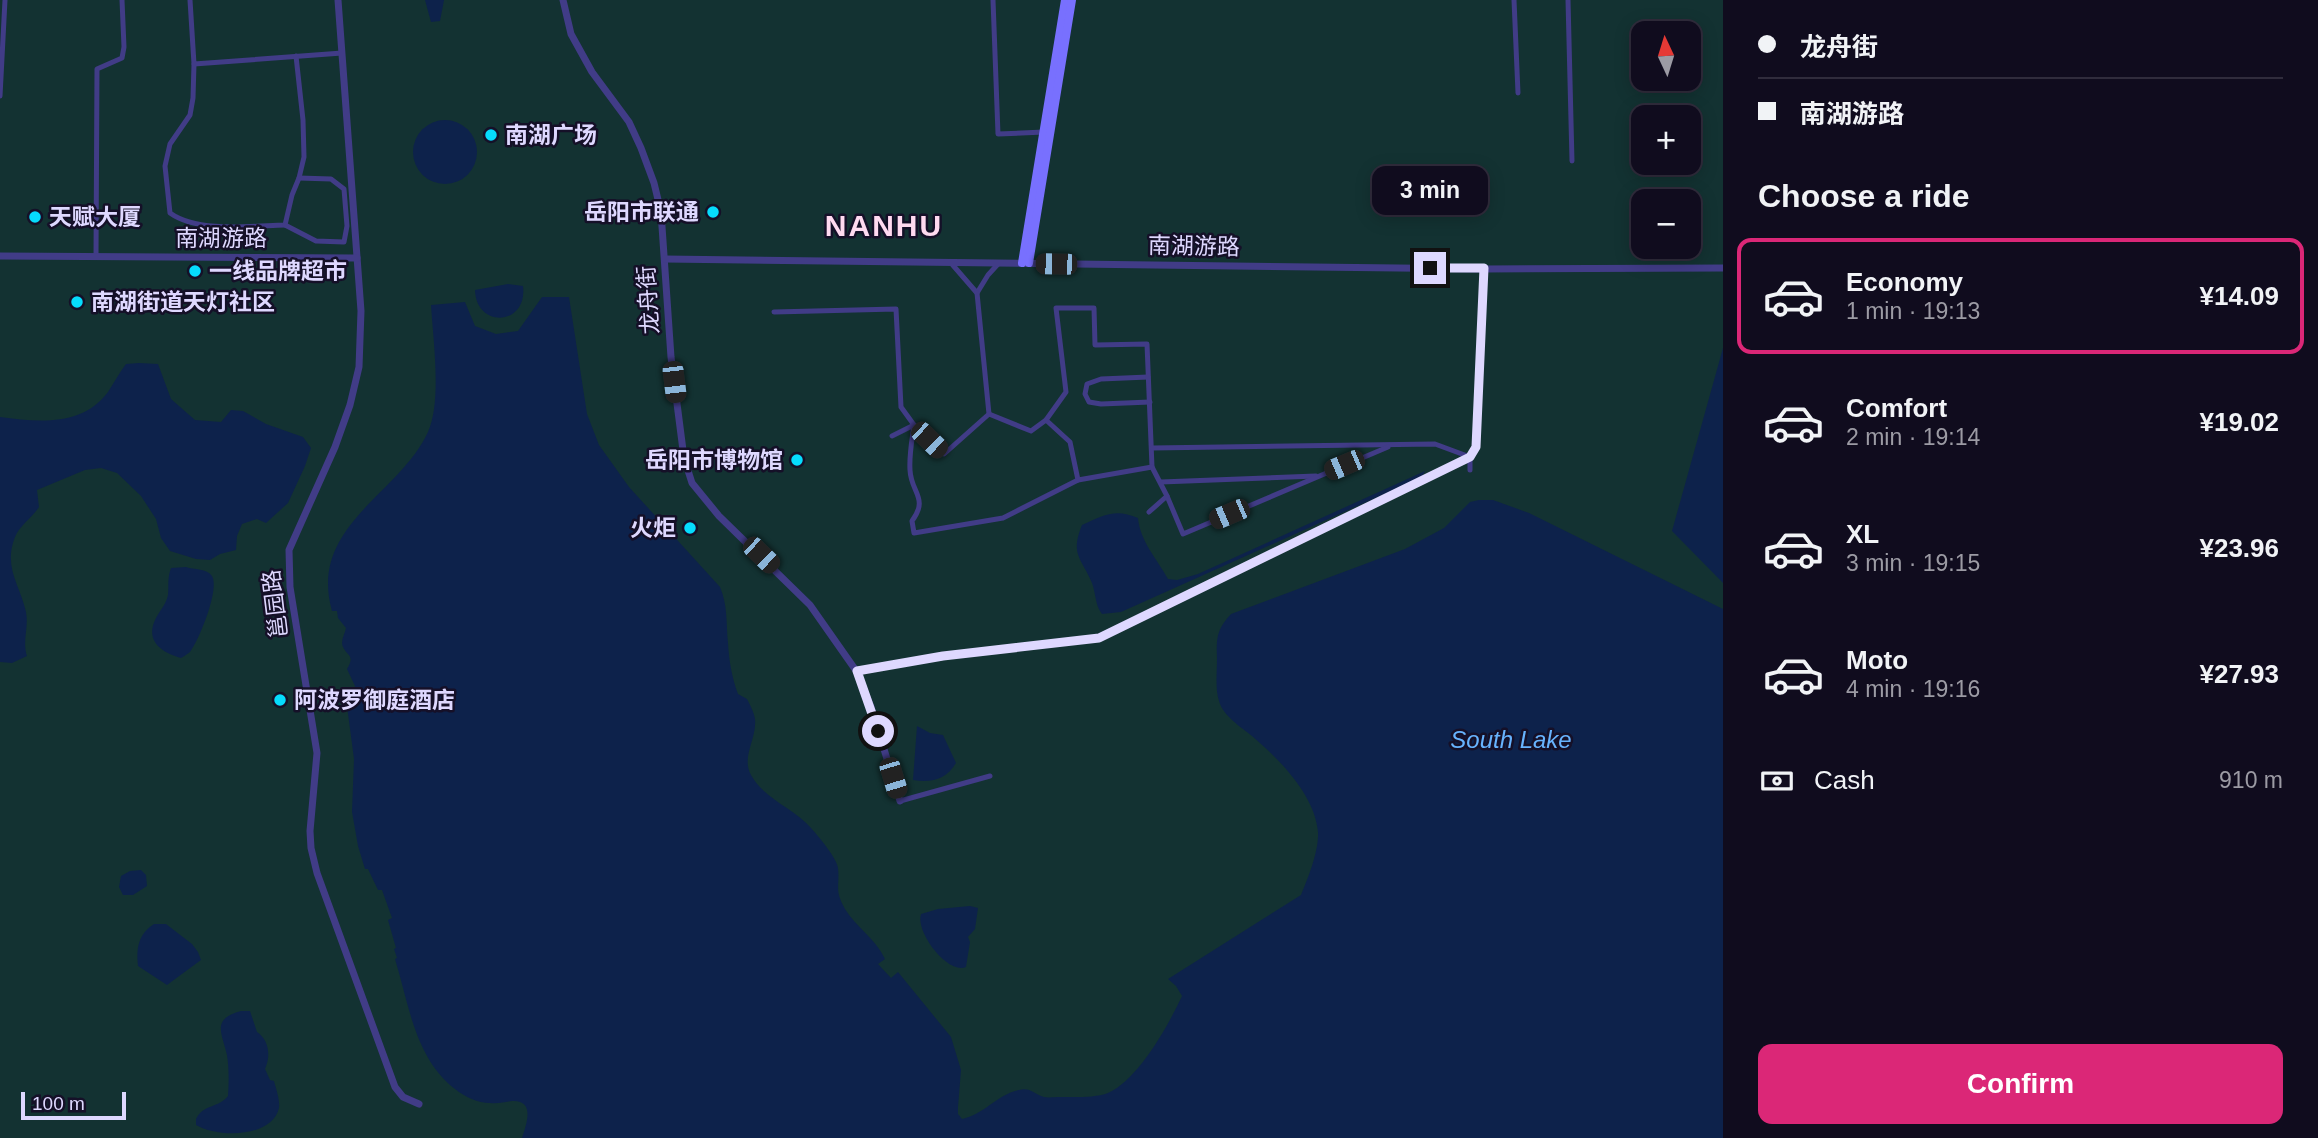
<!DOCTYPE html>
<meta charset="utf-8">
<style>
body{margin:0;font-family:Arial,"Noto Sans SC",sans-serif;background:#1e1a2b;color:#f1f3f6;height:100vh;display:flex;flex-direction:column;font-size:26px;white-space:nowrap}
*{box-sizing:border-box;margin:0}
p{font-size:23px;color:#9c9ba4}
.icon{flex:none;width:38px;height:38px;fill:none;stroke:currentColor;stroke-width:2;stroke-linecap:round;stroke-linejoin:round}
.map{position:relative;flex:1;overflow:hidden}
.side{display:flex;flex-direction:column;background:#100c1e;width:595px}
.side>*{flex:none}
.hud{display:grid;align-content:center;height:154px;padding:0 35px;background:#100c1e}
.needle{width:46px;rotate:356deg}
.buttons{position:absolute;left:1631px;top:21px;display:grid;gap:14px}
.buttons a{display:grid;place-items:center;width:70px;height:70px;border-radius:14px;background:#100c1e;box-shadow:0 4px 18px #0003,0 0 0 2px #302c3c;font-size:35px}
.scale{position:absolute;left:21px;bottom:18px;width:105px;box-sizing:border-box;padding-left:7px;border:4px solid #ded8ff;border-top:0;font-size:19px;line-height:24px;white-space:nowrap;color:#ded8ff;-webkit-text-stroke:5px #151028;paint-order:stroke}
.end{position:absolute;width:32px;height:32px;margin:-16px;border:9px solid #ded8ff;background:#111;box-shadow:0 0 0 4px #111}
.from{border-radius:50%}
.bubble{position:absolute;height:49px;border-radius:14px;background:#100c1e;box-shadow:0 4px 18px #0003,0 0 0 2px #302c3c;font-size:23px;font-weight:700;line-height:49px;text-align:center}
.car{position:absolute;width:21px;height:42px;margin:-21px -10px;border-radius:9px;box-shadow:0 0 5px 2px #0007;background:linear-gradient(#222 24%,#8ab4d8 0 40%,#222 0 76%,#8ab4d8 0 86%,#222 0)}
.hud b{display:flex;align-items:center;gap:24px;height:66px;font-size:26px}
.hud b+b{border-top:2px solid #302c3c}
.hud i{width:18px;height:18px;background:#f1f3f6}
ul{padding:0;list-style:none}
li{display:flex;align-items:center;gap:21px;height:116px;margin:0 14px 10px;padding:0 21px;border:4px solid transparent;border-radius:14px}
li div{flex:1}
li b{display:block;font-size:26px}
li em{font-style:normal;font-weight:700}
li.current{border-color:#db2777}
li>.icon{width:63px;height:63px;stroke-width:1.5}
h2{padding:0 35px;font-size:32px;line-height:84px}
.pay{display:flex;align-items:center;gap:18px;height:77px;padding:0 35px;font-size:26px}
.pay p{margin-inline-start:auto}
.cta{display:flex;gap:14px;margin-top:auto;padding:14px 35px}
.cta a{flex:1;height:80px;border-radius:14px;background:#db2777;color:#fff;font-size:28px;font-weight:700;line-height:80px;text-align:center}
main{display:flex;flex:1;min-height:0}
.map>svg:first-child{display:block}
.green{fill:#133232;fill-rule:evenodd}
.water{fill:#0d224b}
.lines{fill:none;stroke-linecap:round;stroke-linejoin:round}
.minor{stroke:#413c87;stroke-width:5}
.tertiary{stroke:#413c87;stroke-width:7}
.secondary{stroke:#7870fe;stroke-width:8}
.route{stroke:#ded8ff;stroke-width:9}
.poi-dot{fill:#06dcfd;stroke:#151028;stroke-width:2.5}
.labels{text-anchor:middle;stroke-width:5;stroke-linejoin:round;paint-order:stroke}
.poi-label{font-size:23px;font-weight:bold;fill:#ded8ff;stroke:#151028;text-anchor:start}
.street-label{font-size:23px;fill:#ded8ff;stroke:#151028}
.water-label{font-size:24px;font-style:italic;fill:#67b3fe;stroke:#151028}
.district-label{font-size:30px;font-weight:bold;letter-spacing:2px;fill:#ffdaf0;stroke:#151028}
</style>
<main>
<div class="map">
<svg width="1723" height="1138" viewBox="0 0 1723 1138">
<rect width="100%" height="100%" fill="#151028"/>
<path class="green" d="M0 0H1723V1138H0ZM1643 33H1689V79H1643ZM1643 117H1689V163H1643ZM1643 201H1689V247H1643Z"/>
<g class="water">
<polygon points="425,0 444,0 440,21 431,22"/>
<circle cx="445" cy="152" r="32"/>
<path d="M508 284 523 286C528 326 476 329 475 290Z"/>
<path d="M542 297H569L587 414 599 445 629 487 720 587C728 606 726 623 728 643 729 661 732 678 738 694L747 699C750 705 754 712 755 719 757 739 741 757 751 775 765 800 794 808 811 828 818 836 837 858 838 868 840 886 834 890 845 909 856 927 875 938 885 959L878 964 891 978 898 972 951 1037 961 1070 958 1107V1114L962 1119C983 1115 998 1094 1019 1090 1030 1087 1034 1094 1044 1097 1048 1098 1055 1097 1060 1097 1074 1097 1095 1098 1108 1093 1138 1080 1168 1026 1182 996L1176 986 1168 979 1301 895C1308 878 1319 851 1318 832 1315 795 1279 759 1252 736 1241 727 1223 716 1219 701 1215 689 1217 671 1217 658 1216 638 1217 629 1231 614L1405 549 1444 528 1470 502 1479 500H1493L1529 513 1723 609V1138H522C526 1125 536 1100 512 1101 505 1102 498 1104 490 1103 478 1103 465 1097 455 1089 415 1058 409 1005 395 959L397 958 394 949 396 948 388 920 392 918 382 890H378L368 869H365L358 846 352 812 354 759 347 706 353 705 352 697 355 686 347 669C355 655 348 657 343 647 340 641 345 634 346 628L338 618 337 611H332C308 526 399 495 428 432 442 401 433 339 431 305L465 302 475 326 496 334 518 331Z"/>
<polygon points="1723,348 1723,583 1672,531"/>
<path d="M139 363 158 364 171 399 195 420 221 422 231 410 243 411 266 424 303 437 311 448 305 466 288 503 266 523 257 519 242 524 237 536 236 550 220 554 210 560 196 559 170 551 161 538 156 519 141 496 117 473 101 468 85 470 37 490 39 507C32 518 20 525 15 537 3 567 20 585 26 612 29 628 22 641 27 656L12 663 0 662V417C38 422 82 427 108 392 114 383 119 373 126 364Z"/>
<path d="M1425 471 1422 477 1121 612 1102 614C1095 605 1096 594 1092 583 1081 557 1070 555 1082 525 1103 515 1116 508 1138 518 1140 541 1157 559 1168 579L1177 580 1198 574Z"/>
<path d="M186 567C194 570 207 568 212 576 220 589 199 640 190 652 189 653 183 657 181 658 163 653 145 642 155 620 159 611 166 605 168 595 169 586 167 579 171 568Z"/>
<path d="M917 726 930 733 943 735 956 763C946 780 931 783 913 780Z"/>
<polygon points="141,870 146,875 147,886 133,895 123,895 119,887 121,876 130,871"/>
<path d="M970 906 978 908 975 929 968 937 970 942 966 967C948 975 915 932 921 914L938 909Z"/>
<path d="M154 924H166L192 944 198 952 201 960 167 985 138 966C136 949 138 934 154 924Z"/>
<path d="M241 1011H250L257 1032C269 1040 271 1056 265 1069L270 1080 274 1081C276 1089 280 1099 279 1108 272 1138 218 1138 196 1125V1119C203 1104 219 1108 228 1096 229 1083 229 1068 227 1055 222 1033 211 1019 241 1011Z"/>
</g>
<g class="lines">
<g class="minor">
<polyline points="190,0 194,64 342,53"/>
<polyline points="993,0 998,134 1044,132"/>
<polyline points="1514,0 1518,93"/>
<polyline points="1568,0 1572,161"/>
<path d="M194 64 193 98 190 115 170 144 165 166 170 213C198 233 251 226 285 225L292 195 299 178 304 157 303 120 296 56"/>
<polyline points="0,96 5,0"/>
<polyline points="285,225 316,241 344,242 347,226 344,189 331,179 299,178"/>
<polyline points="96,257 97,69 122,58 124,47 122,0"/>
<polyline points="951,263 977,293 988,275 999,263"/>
<polyline points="774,312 896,309 901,407 914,425 944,454 989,414 977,293"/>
<polyline points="1148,377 1101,379 1087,384 1085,394 1089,402 1101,404 1150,402"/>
<polyline points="1046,420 1070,442 1078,480"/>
<path d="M914 425C912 440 909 455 910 470 911 493 929 498 912 521L914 533 1003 518 1078 480 1152 467 1147 344 1095 345 1094 308H1056L1066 392 1046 420 1031 431 989 414"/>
<polyline points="892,436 914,425"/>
<polyline points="1152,448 1435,444 1470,457 1470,470"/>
<polyline points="1161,482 1316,476"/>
<polyline points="1167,496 1183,534 1388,447"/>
<polyline points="1149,512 1167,496 1152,467"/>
<polyline points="857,672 943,656 1099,638 1470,457 1476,447 1484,269"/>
<polyline points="900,801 990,776"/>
</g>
<g class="tertiary">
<polyline points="338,0 361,311 359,367 350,405 335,447 289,550 290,587 317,753 310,831 311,848 317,873 395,1087 403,1097 419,1104"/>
<polyline points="563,0 571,34 592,72 629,122 641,148 654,183 661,212 671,357 684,458 692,483 719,516 810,605 857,672 871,707 900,801"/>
<polyline points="0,256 357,258"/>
<polyline points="665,259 1484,269 1723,268"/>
</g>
<g class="secondary">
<polyline points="1022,263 1065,0"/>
<polyline points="1029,263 1072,0"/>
</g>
</g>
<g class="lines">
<polyline class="route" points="878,731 857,671 943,656 1099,638 1470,457 1476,447 1484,268 1430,268"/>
</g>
<g class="poi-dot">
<circle cx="491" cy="135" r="7"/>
<circle cx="713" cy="212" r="7"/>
<circle cx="35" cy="217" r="7"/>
<circle cx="195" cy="271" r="7"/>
<circle cx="77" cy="302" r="7"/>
<circle cx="797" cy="460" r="7"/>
<circle cx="690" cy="528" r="7"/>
<circle cx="280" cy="700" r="7"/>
</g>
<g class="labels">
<g class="poi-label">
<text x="505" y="143">南湖广场</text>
<text x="699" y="220" text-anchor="end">岳阳市联通</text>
<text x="49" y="225">天赋大厦</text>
<text x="209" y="279">一线品牌超市</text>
<text x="91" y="310">南湖街道天灯社区</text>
<text x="783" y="468" text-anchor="end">岳阳市博物馆</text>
<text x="676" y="536" text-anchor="end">火炬</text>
<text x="294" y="708">阿波罗御庭酒店</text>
</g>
<g class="street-label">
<text x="221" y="246">南湖游路</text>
<text transform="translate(1194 246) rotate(1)" y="8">南湖游路</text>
<text transform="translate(648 300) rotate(-94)" y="8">龙舟街</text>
<text transform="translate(275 604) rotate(-97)" y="8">邕园路</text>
</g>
<g class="water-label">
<text x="1511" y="748">South Lake</text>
</g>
<g class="district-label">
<text x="884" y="236">NANHU</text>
</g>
</g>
</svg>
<div class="buttons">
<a><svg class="needle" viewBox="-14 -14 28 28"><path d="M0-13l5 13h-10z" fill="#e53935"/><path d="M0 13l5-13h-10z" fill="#9c9ba4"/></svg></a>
<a>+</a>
<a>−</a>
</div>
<div class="scale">100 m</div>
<i class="end from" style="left:878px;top:731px"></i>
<i class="end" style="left:1430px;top:268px"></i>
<div class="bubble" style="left:1372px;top:166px;width:116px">3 min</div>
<i class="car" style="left:1056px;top:264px;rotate:271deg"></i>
<i class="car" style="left:674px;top:382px;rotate:173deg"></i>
<i class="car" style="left:929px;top:440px;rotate:134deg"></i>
<i class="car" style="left:1344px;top:465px;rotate:247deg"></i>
<i class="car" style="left:1229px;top:514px;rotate:247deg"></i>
<i class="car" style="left:761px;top:555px;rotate:134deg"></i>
<i class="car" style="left:893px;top:778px;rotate:163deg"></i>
</div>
<section class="side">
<div class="hud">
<b><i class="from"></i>龙舟街</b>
<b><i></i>南湖游路</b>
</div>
<h2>Choose a ride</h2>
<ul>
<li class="current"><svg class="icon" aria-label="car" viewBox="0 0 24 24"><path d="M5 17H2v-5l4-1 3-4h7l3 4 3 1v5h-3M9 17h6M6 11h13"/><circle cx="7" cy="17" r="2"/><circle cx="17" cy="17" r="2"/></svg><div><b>Economy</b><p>1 min · 19:13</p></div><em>¥14.09</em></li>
<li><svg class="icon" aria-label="car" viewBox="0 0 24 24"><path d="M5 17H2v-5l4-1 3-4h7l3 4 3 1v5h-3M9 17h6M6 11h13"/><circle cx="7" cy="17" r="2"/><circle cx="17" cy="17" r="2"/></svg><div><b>Comfort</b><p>2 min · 19:14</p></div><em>¥19.02</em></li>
<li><svg class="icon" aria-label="car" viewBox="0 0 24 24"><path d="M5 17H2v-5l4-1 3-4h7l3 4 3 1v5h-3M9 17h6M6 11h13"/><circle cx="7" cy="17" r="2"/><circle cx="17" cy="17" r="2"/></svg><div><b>XL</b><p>3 min · 19:15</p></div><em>¥23.96</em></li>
<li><svg class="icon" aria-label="car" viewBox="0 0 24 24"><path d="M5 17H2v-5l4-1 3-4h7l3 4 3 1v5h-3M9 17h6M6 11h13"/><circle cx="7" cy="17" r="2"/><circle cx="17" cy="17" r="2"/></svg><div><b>Moto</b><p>4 min · 19:16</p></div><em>¥27.93</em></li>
</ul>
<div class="pay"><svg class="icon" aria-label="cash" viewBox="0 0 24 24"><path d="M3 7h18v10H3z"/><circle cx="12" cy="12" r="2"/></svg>Cash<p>910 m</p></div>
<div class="cta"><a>Confirm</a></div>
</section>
</main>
